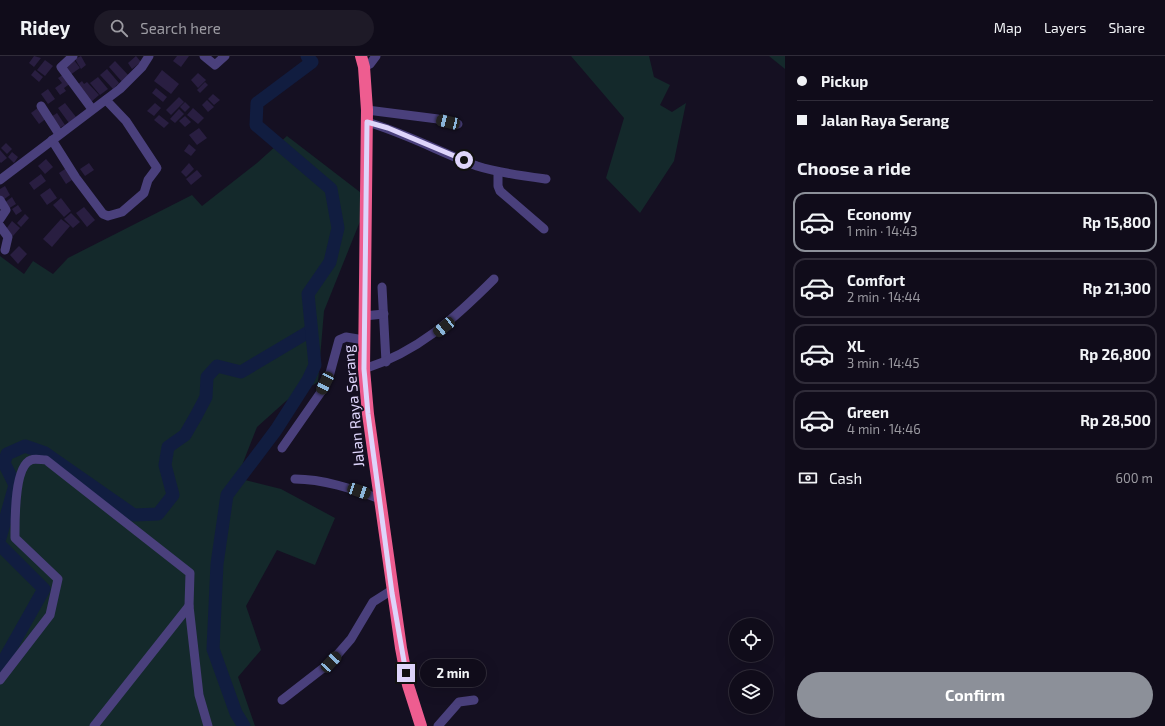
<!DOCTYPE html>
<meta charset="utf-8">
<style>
body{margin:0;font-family:"Exo 2",sans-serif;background:#1e1a27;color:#f1f3f6;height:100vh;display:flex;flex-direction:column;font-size:15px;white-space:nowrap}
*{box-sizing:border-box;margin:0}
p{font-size:13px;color:#9c9ba2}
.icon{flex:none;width:22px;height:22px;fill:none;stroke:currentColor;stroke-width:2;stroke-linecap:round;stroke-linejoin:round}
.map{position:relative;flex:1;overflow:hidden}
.side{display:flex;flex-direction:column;background:#100c1a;width:380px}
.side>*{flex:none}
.hud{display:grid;align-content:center;height:88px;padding:0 12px;background:#100c1a}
.fabs{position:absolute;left:729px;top:562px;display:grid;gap:8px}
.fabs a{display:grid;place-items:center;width:44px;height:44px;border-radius:50%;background:#100c1a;box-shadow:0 4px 16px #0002,0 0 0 1px #302c39;font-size:20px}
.end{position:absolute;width:18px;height:18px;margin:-9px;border:5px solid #ded5fb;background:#111;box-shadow:0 0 0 2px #111}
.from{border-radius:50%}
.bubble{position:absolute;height:28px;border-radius:14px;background:#100c1a;box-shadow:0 4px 16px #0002,0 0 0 1px #302c39;font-size:13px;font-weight:700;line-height:28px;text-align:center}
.car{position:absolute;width:12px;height:24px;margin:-12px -6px;border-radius:5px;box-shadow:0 0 3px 1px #0007;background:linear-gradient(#222 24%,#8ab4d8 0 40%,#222 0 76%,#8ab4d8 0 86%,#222 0)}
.hud b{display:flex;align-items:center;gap:14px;height:38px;font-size:15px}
.hud b+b{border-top:1px solid #302c39}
.hud i{width:10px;height:10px;background:#f1f3f6}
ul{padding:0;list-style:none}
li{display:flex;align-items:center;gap:12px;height:60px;margin:0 8px 6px;padding:0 4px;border:2px solid #302c39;border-radius:12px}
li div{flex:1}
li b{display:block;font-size:15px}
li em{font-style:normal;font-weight:700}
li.selected{border-color:#8c9099}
li>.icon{width:36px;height:36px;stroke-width:1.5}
h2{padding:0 12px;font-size:18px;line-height:48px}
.pay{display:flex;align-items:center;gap:10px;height:44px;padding:0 12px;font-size:15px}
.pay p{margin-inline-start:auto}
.cta{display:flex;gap:8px;margin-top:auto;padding:8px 12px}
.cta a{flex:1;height:46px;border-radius:24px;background:#8c9099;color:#fff;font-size:16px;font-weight:700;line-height:46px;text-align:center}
header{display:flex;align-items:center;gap:24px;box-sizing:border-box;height:56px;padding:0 20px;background:#100c1a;border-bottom:1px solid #302c39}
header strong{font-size:19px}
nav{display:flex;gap:22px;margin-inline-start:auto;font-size:14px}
.search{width:280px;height:36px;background:#1e1a27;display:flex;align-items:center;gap:10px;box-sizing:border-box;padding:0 14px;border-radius:22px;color:#9c9ba2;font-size:15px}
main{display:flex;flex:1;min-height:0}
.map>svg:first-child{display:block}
.green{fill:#14292b}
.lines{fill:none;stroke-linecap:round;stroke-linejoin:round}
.river{stroke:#111d40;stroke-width:13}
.building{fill:#291e41}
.minor{stroke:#4a407c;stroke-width:9}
.highway{stroke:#ee5d90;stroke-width:12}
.route{stroke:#ded5fb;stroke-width:5}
.labels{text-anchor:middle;stroke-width:3.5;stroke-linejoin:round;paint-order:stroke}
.street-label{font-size:15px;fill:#ded5fb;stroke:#151022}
</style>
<header>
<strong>Ridey</strong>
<div class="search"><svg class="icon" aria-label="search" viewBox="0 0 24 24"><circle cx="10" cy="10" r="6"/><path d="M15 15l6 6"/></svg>Search here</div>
<nav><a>Map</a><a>Layers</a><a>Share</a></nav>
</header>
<main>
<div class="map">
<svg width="785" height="670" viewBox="0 0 785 670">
<rect width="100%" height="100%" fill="#151022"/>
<g class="green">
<polygon points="571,0 649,0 654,21 670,29 660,49 672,56 686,47 674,105 640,157 606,122 624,62"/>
<polygon points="769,0 785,0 785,13"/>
<polygon points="287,80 369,143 324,255 318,326 286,345 257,371 237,422 281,433 335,462 315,509 277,494 246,550 261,594 238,621 255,670 0,670 0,200 24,218 33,205 53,218 68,202 192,139 202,150 257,107"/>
</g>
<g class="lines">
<g class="river">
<polyline points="0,482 15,429 4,407 7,398 25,390 45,397 134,459 158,458 173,439 165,409 168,391 185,379 196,360 206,341 207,321 217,310 241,316 310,275"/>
<polyline points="0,489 44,533 0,611"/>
<polyline points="244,670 236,657 213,593 217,508 227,439 276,374 308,324 315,309 308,238 330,206 338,172 331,133 256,69 257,47 312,6 307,0"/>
</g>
</g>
<g class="building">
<polygon points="34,0 41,2 34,11 29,7"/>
<polygon points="81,0 86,9 81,13 75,3"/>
<polygon points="136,0 141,6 132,13 128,7"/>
<polygon points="177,0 189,0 181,11 173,5"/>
<polygon points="45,4 53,10 45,20 37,14"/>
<polygon points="74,4 80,12 70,19 64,11"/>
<polygon points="115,5 130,21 123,27 109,11"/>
<polygon points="107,13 119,27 113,33 100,19"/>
<polygon points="35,14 43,21 39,26 31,19"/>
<polygon points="162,14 179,28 171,38 154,25"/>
<polygon points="198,17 206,24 198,32 191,24"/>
<polygon points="64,18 71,27 64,32 66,35 60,39 55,32 62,27 58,22"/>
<polygon points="98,21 108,33 100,39 90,27"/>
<polygon points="82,25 84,28 87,26 99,39 90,47 76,30"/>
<polygon points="205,26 208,29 200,37 197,34"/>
<polygon points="156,32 167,41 163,46 152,37"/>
<polygon points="48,33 55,43 48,48 41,38"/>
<polygon points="213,38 220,44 214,49 208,43"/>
<polygon points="179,41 184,46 171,59 166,54"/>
<polygon points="207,44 214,51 208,56 202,49"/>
<polygon points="185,46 190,51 185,56 180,51"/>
<polygon points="65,47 76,61 69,67 58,52"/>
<polygon points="155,47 161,52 154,60 147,55"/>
<polygon points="39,51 47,62 39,68 31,57"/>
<polygon points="193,52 204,62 198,68 187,59"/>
<polygon points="179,53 184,58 175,67 170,63"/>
<polygon points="57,57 65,69 59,72 51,61"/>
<polygon points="159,59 169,67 164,72 154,64"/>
<polygon points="185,60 191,66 185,71 179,65"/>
<polygon points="199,72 207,82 197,89 189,79"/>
<polygon points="6,87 12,93 7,98 1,92"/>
<polygon points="189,88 196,94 191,100 184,95"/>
<polygon points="0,94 7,102 1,107 0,106"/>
<polygon points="12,96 18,101 14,107 8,101"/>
<polygon points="46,103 53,111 45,118 38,110"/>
<polygon points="89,107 94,114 85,120 80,113"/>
<polygon points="189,107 194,113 186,121 181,116"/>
<polygon points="68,111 75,122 66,128 59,117"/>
<polygon points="197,114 202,120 191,129 186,123"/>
<polygon points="41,118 46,125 34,134 29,127"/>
<polygon points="5,130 10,139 3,144 0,139 0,133"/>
<polygon points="50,132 57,142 47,149 40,139"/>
<polygon points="12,141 16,148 8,153 4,147"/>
<polygon points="61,142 71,155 64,161 53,149"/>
<polygon points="18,149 22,155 16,159 12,153"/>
<polygon points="84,151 95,164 87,171 76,157"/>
<polygon points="71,157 80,166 73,172 64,163"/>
<polygon points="25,158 29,162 21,171 17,167"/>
<polygon points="61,163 70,170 52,191 43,183"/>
<polygon points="12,165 20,172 13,180 6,173"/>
<polygon points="19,190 27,198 18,208 10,199"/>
</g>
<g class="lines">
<g class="minor">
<polyline points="73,0 61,11 92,53"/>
<polyline points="204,0 215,9 225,0"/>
<polyline points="364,11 370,8 376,0"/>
<polyline points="41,50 59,78"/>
<polyline points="367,54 438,63 458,68"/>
<path d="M367 66C405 77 440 96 477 110 499 117 523 120 546 123"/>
<polyline points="52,84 76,122 103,158 108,160 122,156 144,137 148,124 157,112 126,65 106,44"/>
<polyline points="498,116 498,130 500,135 544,173"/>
<polyline points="0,124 120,33 142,11 149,0"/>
<polyline points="0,144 6,154 0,163"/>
<polyline points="0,170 8,181 5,194"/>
<polyline points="382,231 386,306"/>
<polyline points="364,260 384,258"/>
<path d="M364 313C418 296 455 262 494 223"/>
<polyline points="282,392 321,336 330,317 339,284 346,281 364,284"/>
<path d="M295 423C323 423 353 433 380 443"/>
<path d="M0 624 50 559 58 523 15 482C15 466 14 410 31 404 35 402 42 404 46 404L190 517 189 550"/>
<polyline points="282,644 331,606 351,583 373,546 392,534"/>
<polyline points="94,670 189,550 199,639 208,670"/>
<polyline points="438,670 459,646 474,644"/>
</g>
<polyline class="highway" points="361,0 364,11 367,54 364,313 368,358 401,592 408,629 421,670"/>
</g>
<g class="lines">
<polyline class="route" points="406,617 392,537 368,358 364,313 367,66 388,72 464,104"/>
</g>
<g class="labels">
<g class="street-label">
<text transform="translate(354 350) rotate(-95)" y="5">Jalan Raya Serang</text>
</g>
</g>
</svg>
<div class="fabs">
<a><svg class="icon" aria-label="locate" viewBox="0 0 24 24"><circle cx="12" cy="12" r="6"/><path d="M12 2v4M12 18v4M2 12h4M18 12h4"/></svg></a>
<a><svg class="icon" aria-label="layers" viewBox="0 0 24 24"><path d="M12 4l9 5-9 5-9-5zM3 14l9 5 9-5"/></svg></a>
</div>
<i class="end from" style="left:464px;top:104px"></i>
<i class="end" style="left:406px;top:617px"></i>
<div class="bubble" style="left:420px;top:603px;width:66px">2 min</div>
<i class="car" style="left:448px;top:66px;rotate:283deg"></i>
<i class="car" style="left:444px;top:271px;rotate:231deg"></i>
<i class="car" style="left:325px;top:327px;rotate:206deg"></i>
<i class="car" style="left:359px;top:435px;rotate:109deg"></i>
<i class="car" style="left:331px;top:606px;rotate:43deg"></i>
</div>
<section class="side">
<div class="hud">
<b><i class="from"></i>Pickup</b>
<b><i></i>Jalan Raya Serang</b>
</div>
<h2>Choose a ride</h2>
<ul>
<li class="selected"><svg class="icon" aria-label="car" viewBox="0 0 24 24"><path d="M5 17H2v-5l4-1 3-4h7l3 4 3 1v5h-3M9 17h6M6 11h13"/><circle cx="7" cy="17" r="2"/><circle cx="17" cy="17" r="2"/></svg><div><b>Economy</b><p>1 min · 14:43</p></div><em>Rp 15,800</em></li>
<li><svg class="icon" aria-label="car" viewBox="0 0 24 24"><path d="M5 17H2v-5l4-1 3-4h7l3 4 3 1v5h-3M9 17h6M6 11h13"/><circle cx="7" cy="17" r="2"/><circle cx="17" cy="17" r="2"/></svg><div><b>Comfort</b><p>2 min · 14:44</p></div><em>Rp 21,300</em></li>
<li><svg class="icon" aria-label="car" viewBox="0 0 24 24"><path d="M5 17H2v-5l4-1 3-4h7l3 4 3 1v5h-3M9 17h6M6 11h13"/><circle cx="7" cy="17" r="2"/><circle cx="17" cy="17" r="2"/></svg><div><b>XL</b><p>3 min · 14:45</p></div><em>Rp 26,800</em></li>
<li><svg class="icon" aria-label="car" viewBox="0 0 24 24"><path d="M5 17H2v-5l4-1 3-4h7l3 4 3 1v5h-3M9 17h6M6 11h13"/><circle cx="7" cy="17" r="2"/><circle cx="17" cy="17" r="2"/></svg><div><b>Green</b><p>4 min · 14:46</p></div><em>Rp 28,500</em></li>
</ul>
<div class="pay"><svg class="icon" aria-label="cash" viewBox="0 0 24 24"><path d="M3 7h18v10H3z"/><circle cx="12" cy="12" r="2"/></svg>Cash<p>600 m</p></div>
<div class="cta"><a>Confirm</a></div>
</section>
</main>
